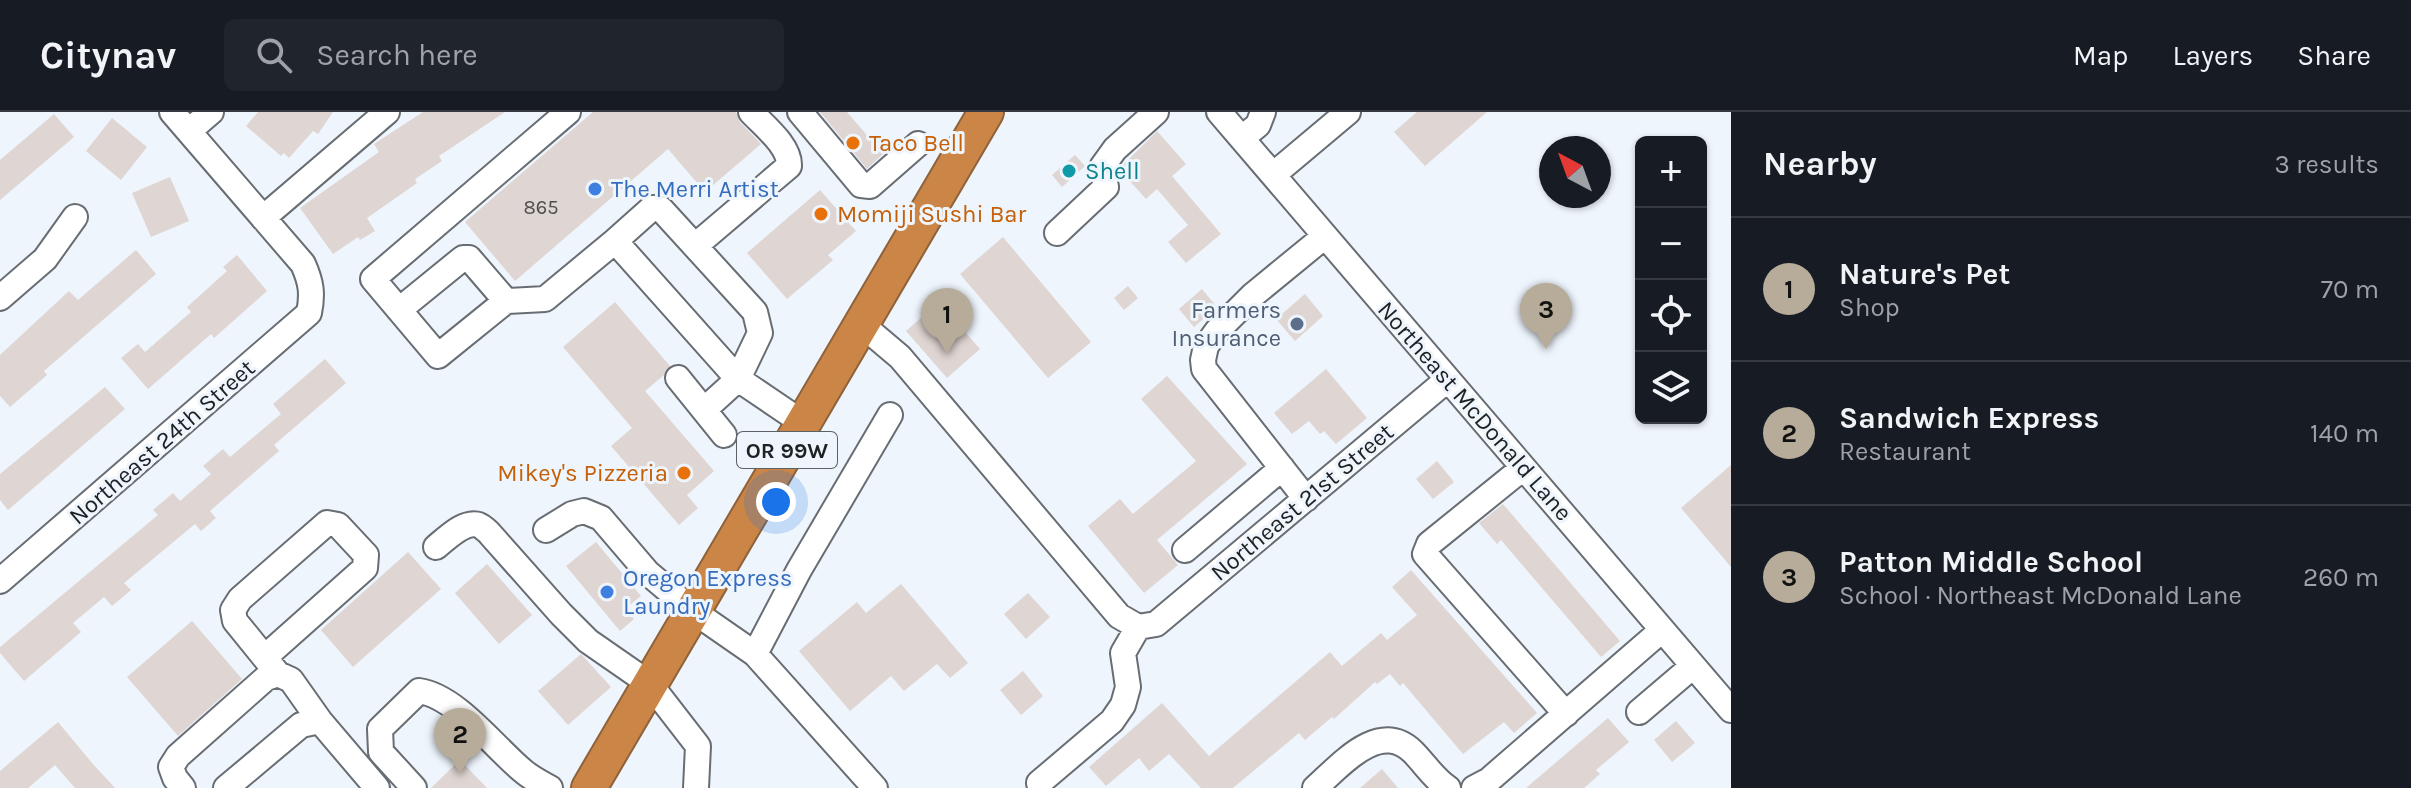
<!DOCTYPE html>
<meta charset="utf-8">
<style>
:root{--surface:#171b24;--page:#20242c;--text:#f1f3f6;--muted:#9ea1a6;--line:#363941;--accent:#b7ab99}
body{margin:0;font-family:Karla,sans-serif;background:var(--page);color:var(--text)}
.controls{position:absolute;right:24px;top:24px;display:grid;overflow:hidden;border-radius:12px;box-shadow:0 2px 6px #0004}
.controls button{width:72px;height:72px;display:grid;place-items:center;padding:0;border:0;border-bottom:2px solid var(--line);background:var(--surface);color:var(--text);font:40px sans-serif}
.compass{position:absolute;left:1539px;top:24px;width:72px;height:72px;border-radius:50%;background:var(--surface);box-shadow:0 2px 6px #0004;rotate:319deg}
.you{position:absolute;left:776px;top:390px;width:28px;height:28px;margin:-20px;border:6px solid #fff;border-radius:50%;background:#1a73e8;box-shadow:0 0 0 12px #1a73e833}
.badge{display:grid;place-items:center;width:52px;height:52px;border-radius:50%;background:var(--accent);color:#111;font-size:26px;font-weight:700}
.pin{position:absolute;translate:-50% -66px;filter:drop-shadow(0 2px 4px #0008)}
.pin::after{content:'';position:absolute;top:42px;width:28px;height:24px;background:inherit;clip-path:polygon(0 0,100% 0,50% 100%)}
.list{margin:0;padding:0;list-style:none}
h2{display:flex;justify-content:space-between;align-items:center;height:104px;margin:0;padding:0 32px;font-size:34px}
h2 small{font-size:26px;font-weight:400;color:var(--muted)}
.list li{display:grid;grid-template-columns:52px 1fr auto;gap:24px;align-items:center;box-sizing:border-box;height:144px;padding:0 32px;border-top:2px solid var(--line)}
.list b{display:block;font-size:30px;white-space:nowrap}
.list p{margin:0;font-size:26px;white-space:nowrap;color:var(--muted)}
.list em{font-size:26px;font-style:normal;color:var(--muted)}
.icon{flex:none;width:44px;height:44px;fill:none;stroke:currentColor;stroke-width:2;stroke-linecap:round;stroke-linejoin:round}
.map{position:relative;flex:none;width:1731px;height:676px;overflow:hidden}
header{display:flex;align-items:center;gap:48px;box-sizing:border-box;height:112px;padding:0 40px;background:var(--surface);border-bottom:2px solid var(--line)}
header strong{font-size:38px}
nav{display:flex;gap:44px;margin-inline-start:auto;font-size:28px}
.search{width:560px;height:72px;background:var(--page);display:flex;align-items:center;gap:20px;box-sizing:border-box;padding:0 28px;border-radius:12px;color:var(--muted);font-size:30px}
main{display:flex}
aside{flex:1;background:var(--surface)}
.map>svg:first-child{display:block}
.building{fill:#dfd5d2}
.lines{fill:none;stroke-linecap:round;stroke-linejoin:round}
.minor-casing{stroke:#676d72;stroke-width:28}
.highway-casing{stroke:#8e623a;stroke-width:38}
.minor{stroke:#fff;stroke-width:24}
.highway{stroke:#ca8547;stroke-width:34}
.food-dot{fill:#e8710a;stroke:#eef5fc;stroke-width:3}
.culture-dot{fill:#0f9aa8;stroke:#eef5fc;stroke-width:3}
.shop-dot{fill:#3f7fe0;stroke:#eef5fc;stroke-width:3}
.service-dot{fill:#5c6f8a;stroke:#eef5fc;stroke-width:3}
.labels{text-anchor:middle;stroke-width:6;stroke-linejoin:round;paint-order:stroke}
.number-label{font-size:20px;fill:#4e4e4f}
.shield{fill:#eef5fc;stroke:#5c6164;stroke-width:2}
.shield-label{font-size:22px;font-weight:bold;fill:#1e2123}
.food-label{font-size:24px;fill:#c56008;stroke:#eef5fc;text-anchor:start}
.culture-label{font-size:24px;fill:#0d838f;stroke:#eef5fc;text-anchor:start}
.shop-label{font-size:24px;fill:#366cbe;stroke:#eef5fc;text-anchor:start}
.service-label{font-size:24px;fill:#4e5e75;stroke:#eef5fc;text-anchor:end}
.street-label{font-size:24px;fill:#1e2123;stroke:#eef5fc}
</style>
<header>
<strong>Citynav</strong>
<div class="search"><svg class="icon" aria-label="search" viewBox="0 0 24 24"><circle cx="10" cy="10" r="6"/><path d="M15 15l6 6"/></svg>Search here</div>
<nav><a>Map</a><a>Layers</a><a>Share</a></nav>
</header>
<main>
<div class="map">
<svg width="1731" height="676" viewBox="0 0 1731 676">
<rect width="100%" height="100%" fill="#eef5fc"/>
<path class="building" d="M258,0H333L318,22L313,19L289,46L284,41L281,44L246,14Z
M423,0H505L439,44L442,49L415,67L417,71L367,106L375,119L360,128L358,125L333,142L300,96L379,40L374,32Z
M593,0H736L740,10L761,32L705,80L668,37L515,169L465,110Z
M820,0H847L883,42L867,57Z
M1417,0H1487L1425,54L1394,20Z
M54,2L74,25L0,88V48Z
M112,6L147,35L121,68L86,39Z
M1157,19L1186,52L1172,64L1221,122L1186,151L1168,130L1188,113L1157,77L1146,87L1119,57Z
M1075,43L1085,54L1062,75L1052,63Z
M170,65L189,109L151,125L132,81Z
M820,78L856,119L828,143L833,148L787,187L747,141Z
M1003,125L1091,230L1048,266L960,162Z
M136,138L156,162L44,259L47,263L10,295L0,284V243L69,179L78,188Z
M237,143L267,179L214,226L211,222L148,277L121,246L138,232L145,240L191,200L187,195L227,159L223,155Z
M1128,174L1138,186L1124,198L1114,186Z
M1202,177L1217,195L1194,215L1179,197Z
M1305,182L1323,204L1295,229L1276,207Z
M615,190L670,254L664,263L645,279L714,359L687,383L698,396L679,413L611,334L632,316L563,235Z
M939,190L980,237L947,266L906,219Z
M325,247L346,271L274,333L279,339L210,399L216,406L201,419L195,412L124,471L131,478L112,494L104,485L73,511L81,520L24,569L0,541V535L158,403L153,398L173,381L180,389L211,362L203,354L223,337L230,345L281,302L273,292Z
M1326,257L1367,306L1336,332L1324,319L1320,322L1309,309L1292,322L1274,301Z
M1167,264L1247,352L1157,428L1178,453L1144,481L1088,414L1120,387L1133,402L1196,349L1141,287Z
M105,275L125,297L8,398L0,388V362Z
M1437,349L1454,370L1433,387L1416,367Z
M1731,353V455L1681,396Z
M1503,392L1620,529L1601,545L1501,428L1497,432L1479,411Z
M596,430L641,484L625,497L634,507L620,519L566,454Z
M408,440L441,477L353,555L321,518Z
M487,452L532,503L499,532L455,481Z
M1411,458L1537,601L1514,621L1504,610L1463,642L1403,571L1400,574L1390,562L1377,572L1375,570L1334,607L1332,605L1305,628L1299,621L1233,676H1201L1169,642L1149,659L1139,646L1106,674L1089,655L1162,591L1209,644L1330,540L1342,554L1381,521L1387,528L1417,503L1392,475Z
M901,472L968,551L950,566L937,552L904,579L891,564L850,599L799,539L857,490L866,501Z
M1028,481L1050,505L1026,527L1004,502Z
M192,509L242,567L178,624L127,565Z
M581,542L611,575L568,613L538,579Z
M1023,559L1043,584L1021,603L1000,578Z
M1608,606L1629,630L1596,658L1600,662L1584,676H1526Z
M1676,609L1695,631L1672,650L1654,628Z
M58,610L92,651L115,676H75L55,653L28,676H0V659Z
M460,648L487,676H431Z
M1382,657L1398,676H1360Z"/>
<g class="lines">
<g class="minor-casing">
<path id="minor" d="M568,0L373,167L438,244L506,189L545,187L615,129L738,267L803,311
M800,0L861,73L870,74L918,32
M1219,0L1731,598
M189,19L211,0
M1242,26L1258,13L1263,0
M1273,63L1348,0
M263,106L387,0
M1057,121L1106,75L1102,55L1115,37L1156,0
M615,129L652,96L661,97L755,200L760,221L738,267L704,298
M695,134L789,54C790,34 764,14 751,0
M0,186L45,147L75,105
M399,198L463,146H469L506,189
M861,212L900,245L1119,504L1138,515L1156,512L1447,268
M678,266L724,323
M1523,356L1429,432L1425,442L1566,602
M1306,387L1204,257L1203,248L1206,234L1217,219L1253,183L1325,124
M546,418L572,402L584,399L601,406L648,461L693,499L755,542L875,676
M436,435C446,427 464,408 479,413C480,413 490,421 490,422L561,502L588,529L650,572L698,634L696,676
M1185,438L1282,356
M0,469L309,201C313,181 311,170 303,152L172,0
M755,542L799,458L890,303
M265,545L365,456L366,443L338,413L327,411L240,487L233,498L235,509L278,562
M1639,600L1693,554
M1039,671L1112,609L1123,593L1128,575L1123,541L1138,515
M183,676L175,666L171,655L178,644L266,566L278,562L291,568L320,609
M226,676L301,613L320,609L377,676
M414,676L381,640L380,617L419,579C456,584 495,636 523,659C531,666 541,671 550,676
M1315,676C1341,653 1379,607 1413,640C1425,652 1434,667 1448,676
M1474,676L1489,668L1662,518"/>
</g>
<g class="highway-casing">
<path id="highway" d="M589,676L986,0"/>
</g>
<use href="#minor" class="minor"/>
<use href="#highway" class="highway"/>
</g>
<g class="food-dot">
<circle cx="853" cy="31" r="8"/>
<circle cx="821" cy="102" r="8"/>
<circle cx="684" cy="361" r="8"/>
</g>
<circle class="culture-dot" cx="1069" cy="59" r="8"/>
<g class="shop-dot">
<circle cx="595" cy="77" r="8"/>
<circle cx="607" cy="480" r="8"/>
</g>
<circle class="service-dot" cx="1297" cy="212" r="8"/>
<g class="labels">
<g class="number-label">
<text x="541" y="102">865</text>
</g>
<rect class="shield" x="737" y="320" width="100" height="36" rx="6"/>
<g class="shield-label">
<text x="787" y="346">OR 99W</text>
</g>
<g class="food-label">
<text x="869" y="39">Taco Bell</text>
<text x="837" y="110">Momiji Sushi Bar</text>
<text x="668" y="369" text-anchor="end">Mikey's Pizzeria</text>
</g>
<g class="culture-label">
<text x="1085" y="67">Shell</text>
</g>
<g class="shop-label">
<text x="611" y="85">The Merri Artist</text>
<text x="623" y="474">Oregon Express<tspan x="623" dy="28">Laundry</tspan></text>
</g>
<g class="service-label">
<text x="1281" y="206">Farmers<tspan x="1281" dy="28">Insurance</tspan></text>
</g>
<g class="street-label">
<text transform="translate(1475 299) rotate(49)" y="8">Northeast McDonald Lane</text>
<text transform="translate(162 330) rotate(-41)" y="8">Northeast 24th Street</text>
<text transform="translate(1302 390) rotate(-40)" y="8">Northeast 21st Street</text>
</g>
</g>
</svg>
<div class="controls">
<button>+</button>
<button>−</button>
<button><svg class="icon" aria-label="locate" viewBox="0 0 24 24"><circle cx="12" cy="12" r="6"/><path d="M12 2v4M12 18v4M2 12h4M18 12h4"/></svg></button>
<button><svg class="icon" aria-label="layers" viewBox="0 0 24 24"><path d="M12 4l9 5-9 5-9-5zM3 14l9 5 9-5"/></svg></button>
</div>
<svg class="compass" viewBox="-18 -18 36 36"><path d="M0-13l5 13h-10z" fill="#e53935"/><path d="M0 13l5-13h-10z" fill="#9ea1a6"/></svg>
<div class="you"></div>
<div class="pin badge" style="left:947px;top:242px">1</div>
<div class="pin badge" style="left:460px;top:662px">2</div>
<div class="pin badge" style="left:1546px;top:237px">3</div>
</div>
<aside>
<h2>Nearby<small>3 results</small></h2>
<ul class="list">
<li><span class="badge">1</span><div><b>Nature's Pet</b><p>Shop</p></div><em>70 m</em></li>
<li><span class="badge">2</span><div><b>Sandwich Express</b><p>Restaurant</p></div><em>140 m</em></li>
<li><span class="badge">3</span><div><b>Patton Middle School</b><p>School · Northeast McDonald Lane</p></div><em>260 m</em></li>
</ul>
</aside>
</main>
